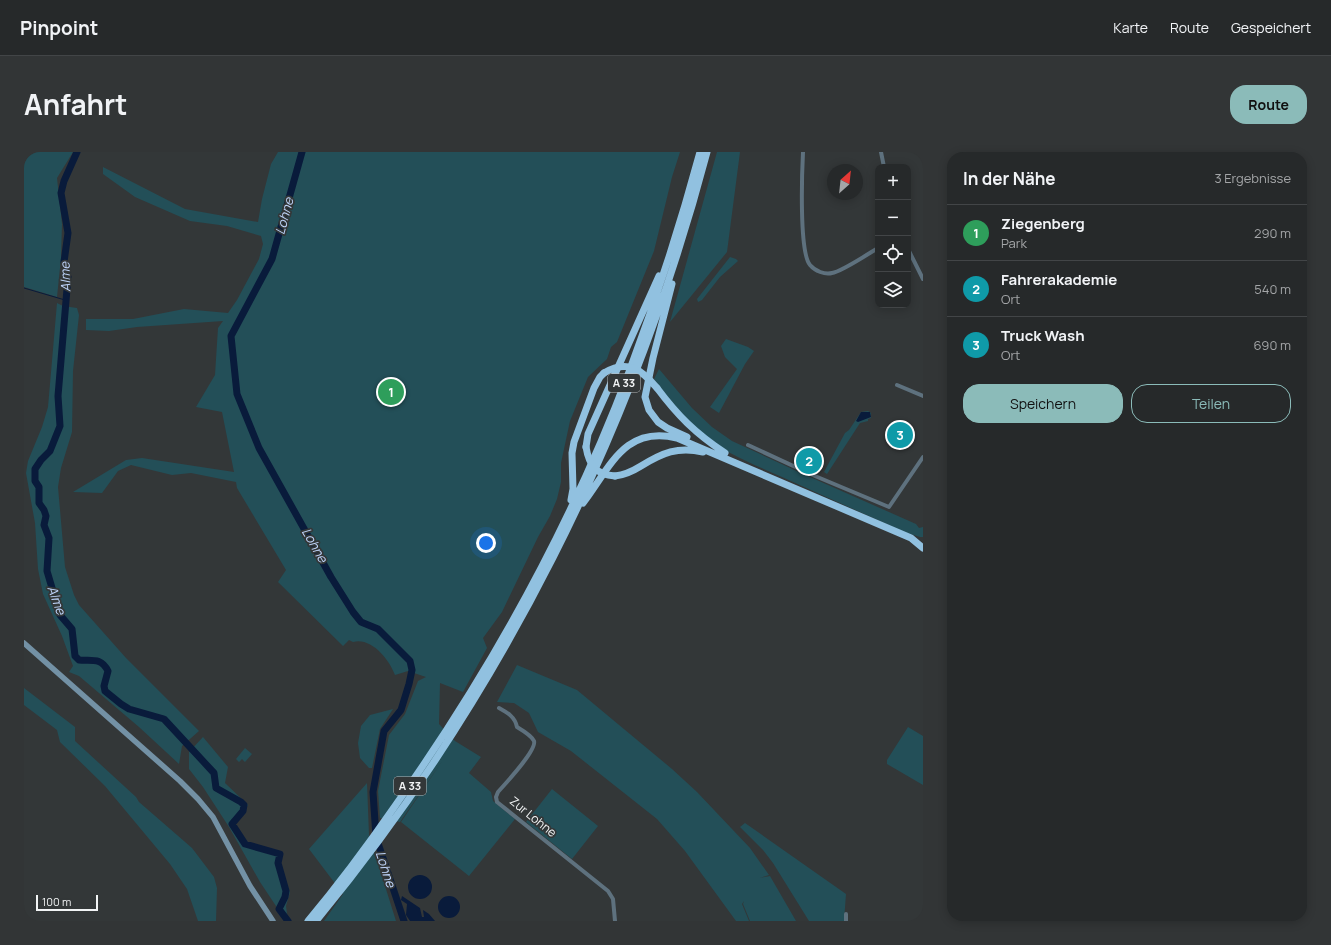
<!DOCTYPE html>
<html lang="de">
<meta charset="utf-8">
<style>
:root{--surface:#26292a;--page:#323536;--text:#f1f3f6;--muted:#a4a6a8;--line:#424547;--accent:#8bbbb9}
body{margin:0;font-family:Manrope,sans-serif;background:var(--page);color:var(--text)}
.controls{position:absolute;right:12px;top:12px;display:grid;overflow:hidden;border-radius:8px;box-shadow:0 2px 10px #0003}
.controls button{width:36px;height:36px;display:grid;place-items:center;padding:0;border:0;border-bottom:1px solid var(--line);background:var(--surface);color:var(--text);font:20px sans-serif}
.compass{position:absolute;left:803px;top:12px;width:36px;height:36px;border-radius:50%;background:var(--surface);box-shadow:0 2px 10px #0003;rotate:27deg}
.scale{position:absolute;left:12px;bottom:10px;width:62px;box-sizing:border-box;padding-left:4px;border:2px solid #f2f4f5;border-top:0;font-size:11px;line-height:14px;white-space:nowrap;color:#f2f4f5;-webkit-text-stroke:3px #333738;paint-order:stroke}
.you{position:absolute;left:462px;top:391px;width:14px;height:14px;margin:-10px;border:3px solid #fff;border-radius:50%;background:#1a73e8;box-shadow:0 0 0 6px #1a73e833}
.badge{display:grid;place-items:center;width:26px;height:26px;border-radius:50%;background:var(--accent);color:#fff;font-size:13px;font-weight:700}
.pin{position:absolute;translate:-50% -50%;border:2px solid #fff;box-shadow:0 1px 4px #0006}
.list{margin:0;padding:0;list-style:none}
h2{display:flex;justify-content:space-between;align-items:center;height:52px;margin:0;padding:0 16px;font-size:17px}
h2 small{font-size:13px;font-weight:400;color:var(--muted)}
.list li{display:grid;grid-template-columns:26px 1fr auto;gap:12px;align-items:center;box-sizing:border-box;height:56px;padding:0 16px;border-top:1px solid var(--line)}
.list b{display:block;font-size:15px;white-space:nowrap}
.list p{margin:0;font-size:13px;white-space:nowrap;color:var(--muted)}
.list em{font-size:13px;font-style:normal;color:var(--muted)}
.actions{display:flex;gap:8px;padding:12px 16px}
.actions a{flex:1;padding:9px 0;border:1px solid var(--accent);border-radius:16px;text-align:center;font-size:14px;color:var(--accent)}
.actions .main{background:var(--accent);color:#111}
.icon{flex:none;width:22px;height:22px;fill:none;stroke:currentColor;stroke-width:2;stroke-linecap:round;stroke-linejoin:round}
.map{position:relative;flex:none;width:899px;height:769px;overflow:hidden;border-radius:16px}
header{display:flex;align-items:center;gap:24px;box-sizing:border-box;height:56px;padding:0 20px;background:var(--surface);border-bottom:1px solid var(--line)}
header strong{font-size:19px}
nav{display:flex;gap:22px;margin-inline-start:auto;font-size:14px}
.intro{display:flex;align-items:center;justify-content:space-between;box-sizing:border-box;height:96px;padding:0 24px}
h1{margin:0;font-size:28px}
.button{padding:10px 18px;border-radius:16px;background:var(--accent);color:#111;font-size:14px;font-weight:700}
main{display:flex;gap:24px;padding:0 24px}
aside{flex:1;background:var(--surface);border-radius:16px;box-shadow:0 2px 10px #0003}
.map>svg:first-child{display:block}
.green{fill:#234f58}
.water{fill:#091b3b}
.lines{fill:none;stroke-linecap:round;stroke-linejoin:round}
.stream{stroke:#091b3b;stroke-width:1}
.river{stroke:#091b3b;stroke-width:7}
.street{stroke:#5e717e;stroke-width:4}
.secondary{stroke:#7391a5;stroke-width:5.5}
.highway{stroke:#91c1e0;stroke-width:7}
.highway-bridge{stroke:#91c1e0;stroke-width:7}
.labels{text-anchor:middle;stroke-width:3.5;stroke-linejoin:round;paint-order:stroke}
.shield{fill:#333738;stroke:#b9bbbc;stroke-width:1}
.shield-label{font-size:11px;font-weight:bold;fill:#f2f4f5}
.street-label{font-size:12px;fill:#f2f4f5;stroke:#333738}
.water-label{font-size:13px;font-style:italic;fill:#c0d6fc;stroke:#333738}
</style>
<header>
<strong>Pinpoint</strong>
<nav><a>Karte</a><a>Route</a><a>Gespeichert</a></nav>
</header>
<div class="intro"><h1>Anfahrt</h1><a class="button">Route</a></div>
<main>
<div class="map">
<svg width="899" height="769" viewBox="0 0 899 769">
<rect width="100%" height="100%" fill="#333738"/>
<path class="green" d="M0,0H49L33,26L38,72L37,106L33,145L0,135Z
M254,0H656L648,25L630,99L593,190L587,195L583,207L564,225L546,269L537,311V330L533,347L526,364L514,385L478,460L459,486L463,496L439,540L416,531L415,572L431,589L457,605L445,621L467,640L469,649L491,667L445,724L377,670L419,608L376,670L356,666L354,639L365,583L381,562L394,529L402,525L384,519L371,523C365,507 347,485 329,490L325,488L319,494L254,430L262,418L213,336L212,330L167,321L148,323L107,313L94,319L78,341L49,340L102,308L118,306L210,320L198,260L172,255L191,223L194,176L199,169L113,175L85,179L62,178V167H109L160,157L204,161L213,148L235,107L239,92L237,84L203,74L166,69L111,45L79,22V15L161,57L234,70L238,47L247,12Z
M693,0H716L703,100L646,170Z
M706,105L712,107L714,109L696,125L678,148L674,150L673,147Z
M33,151L39,154L53,156L55,163L49,219L48,280L37,316L34,335L41,415L50,443L55,453L102,506L175,579L158,594L155,612L115,575L55,524L45,520L49,514L38,484L19,442L14,417L11,371L2,321L4,309L18,275L24,255Z
M702,187L724,195L730,199L721,212L695,261L686,255L713,217L701,205L697,194Z
M635,217L668,256L688,275L708,289L777,321L892,372L895,376L899,375V385H896L883,381C841,362 799,344 758,325C729,312 697,300 673,278C657,263 643,244 630,227Z
M844,259L847,261V266L844,267V269L836,271L803,322L800,320L821,281L825,278L837,260Z
M493,513L553,538L648,617L673,640L726,696L745,723L736,726L746,724L772,769H726L719,752L720,749L718,752L725,769H712L661,699L633,667L547,599L514,580L505,561L490,551L473,550Z
M0,536L51,575V589L112,645L115,650L168,696L190,725L193,736L192,769H174L163,737L146,712L81,634L36,590L33,578L0,553Z
M369,557L356,577L348,616H345L336,606L334,591L337,574L346,563Z
M884,575L899,584V633L863,612V608Z
M179,585L204,615L201,631L224,653L211,672L225,692L255,700L258,703L256,716L266,740L262,754L264,769H262L236,730L205,675L179,635L165,617V600Z
M221,596L228,602L221,610L218,607L215,610L212,607Z
M343,631L345,683L372,769H300L319,742L285,697Z
M528,637L574,674L548,707L502,670Z
M721,671L822,742L820,769H785L749,711L739,698L716,675Z"/>
<path class="water" d="M837,260H846L847,265L834,270L832,269Z
M384 735a12 12 0 1 1 24 0a12 12 0 1 1-24 0Z
M378,744L396,756L398,765H400L399,758L405,762L411,769H386L382,763L383,752L377,748Z
M414 755a11 11 0 1 1 22 0a11 11 0 1 1-22 0Z"/>
<g class="lines">
<path class="stream" d="M0,136L41,148"/>
<path class="river" d="M53,0L40,29L37,41L44,81L40,110L44,125L34,244L36,274L26,299L17,308L11,317V329L15,335V351L20,358L22,364L20,373L25,386L23,419L36,463L48,477L51,504L55,508C68,509 77,505 84,519L80,534L81,539L97,552L105,557L140,567L190,621L192,636L217,650L220,653L219,659L208,672L221,692L256,702L254,711L262,739L261,745L255,757L264,769
M278,0L248,107L207,184L213,242L235,296L307,425L329,460L337,470L354,477L386,509L388,518L385,532L377,558L360,579L349,640L352,685L380,769"/>
<path class="street" d="M779,0C778,20 775,100 786,113C791,119 801,123 808,121C817,120 844,102 854,96
M857,0L860,15
M884,97L899,127
M873,233L899,244
M724,293L791,324L865,355L899,305
M475,556C484,561 491,565 493,575C498,578 508,584 510,589C513,598 481,632 474,640L472,645L473,650L584,739L589,747L591,769
M822,769V762"/>
<path class="secondary" d="M0,491L156,629L174,647L189,665L226,734L249,769"/>
<path class="highway" d="M648,132L629,206L621,245L625,258L634,270L643,276L663,285
M633,236C654,264 671,281 701,301
M562,295L564,282L635,124
M591,324C601,323 609,319 617,314C638,301 654,294 679,300
M547,348L549,337L548,301L550,290L570,236L576,225L580,221
M559,351C586,316 600,273 653,286L887,386L899,396
M284,769C315,732 344,693 371,654C466,520 547,374 605,220C632,148 656,74 676,0
M292,769C477,545 609,280 683,0"/>
<path class="highway-bridge" d="M580,221C603,207 617,217 633,236
M562,295C565,313 572,323 591,324"/>
</g>
<g class="labels">
<g class="shield">
<rect x="584" y="222" width="32" height="18" rx="3"/>
<rect x="370" y="625" width="32" height="18" rx="3"/>
</g>
<g class="shield-label">
<text x="600" y="235">A 33</text>
<text x="386" y="638">A 33</text>
</g>
<g class="street-label">
<text transform="translate(509 665) rotate(39)" y="4">Zur Lohne</text>
</g>
<g class="water-label">
<text transform="translate(260 64) rotate(-75)" y="5">Lohne</text>
<text transform="translate(41 125) rotate(-92)" y="5">Alme</text>
<text transform="translate(291 393) rotate(60)" y="5">Lohne</text>
<text transform="translate(33 448) rotate(70)" y="5">Alme</text>
<text transform="translate(362 717) rotate(72)" y="5">Lohne</text>
</g>
</g>
</svg>
<div class="controls">
<button>+</button>
<button>−</button>
<button><svg class="icon" aria-label="locate" viewBox="0 0 24 24"><circle cx="12" cy="12" r="6"/><path d="M12 2v4M12 18v4M2 12h4M18 12h4"/></svg></button>
<button><svg class="icon" aria-label="layers" viewBox="0 0 24 24"><path d="M12 4l9 5-9 5-9-5zM3 14l9 5 9-5"/></svg></button>
</div>
<svg class="compass" viewBox="-18 -18 36 36"><path d="M0-13l5 13h-10z" fill="#e53935"/><path d="M0 13l5-13h-10z" fill="#a4a6a8"/></svg>
<div class="scale">100 m</div>
<div class="you"></div>
<div class="pin badge" style="left:367px;top:240px;background:#2e9e5b">1</div>
<div class="pin badge" style="left:785px;top:309px;background:#0f9aa8">2</div>
<div class="pin badge" style="left:876px;top:283px;background:#0f9aa8">3</div>
</div>
<aside>
<h2>In der Nähe<small>3 Ergebnisse</small></h2>
<ul class="list">
<li><span class="badge" style="background:#2e9e5b">1</span><div><b>Ziegenberg</b><p>Park</p></div><em>290 m</em></li>
<li><span class="badge" style="background:#0f9aa8">2</span><div><b>Fahrerakademie</b><p>Ort</p></div><em>540 m</em></li>
<li><span class="badge" style="background:#0f9aa8">3</span><div><b>Truck Wash</b><p>Ort</p></div><em>690 m</em></li>
</ul>
<div class="actions"><a class="main">Speichern</a><a>Teilen</a></div>
</aside>
</main>
